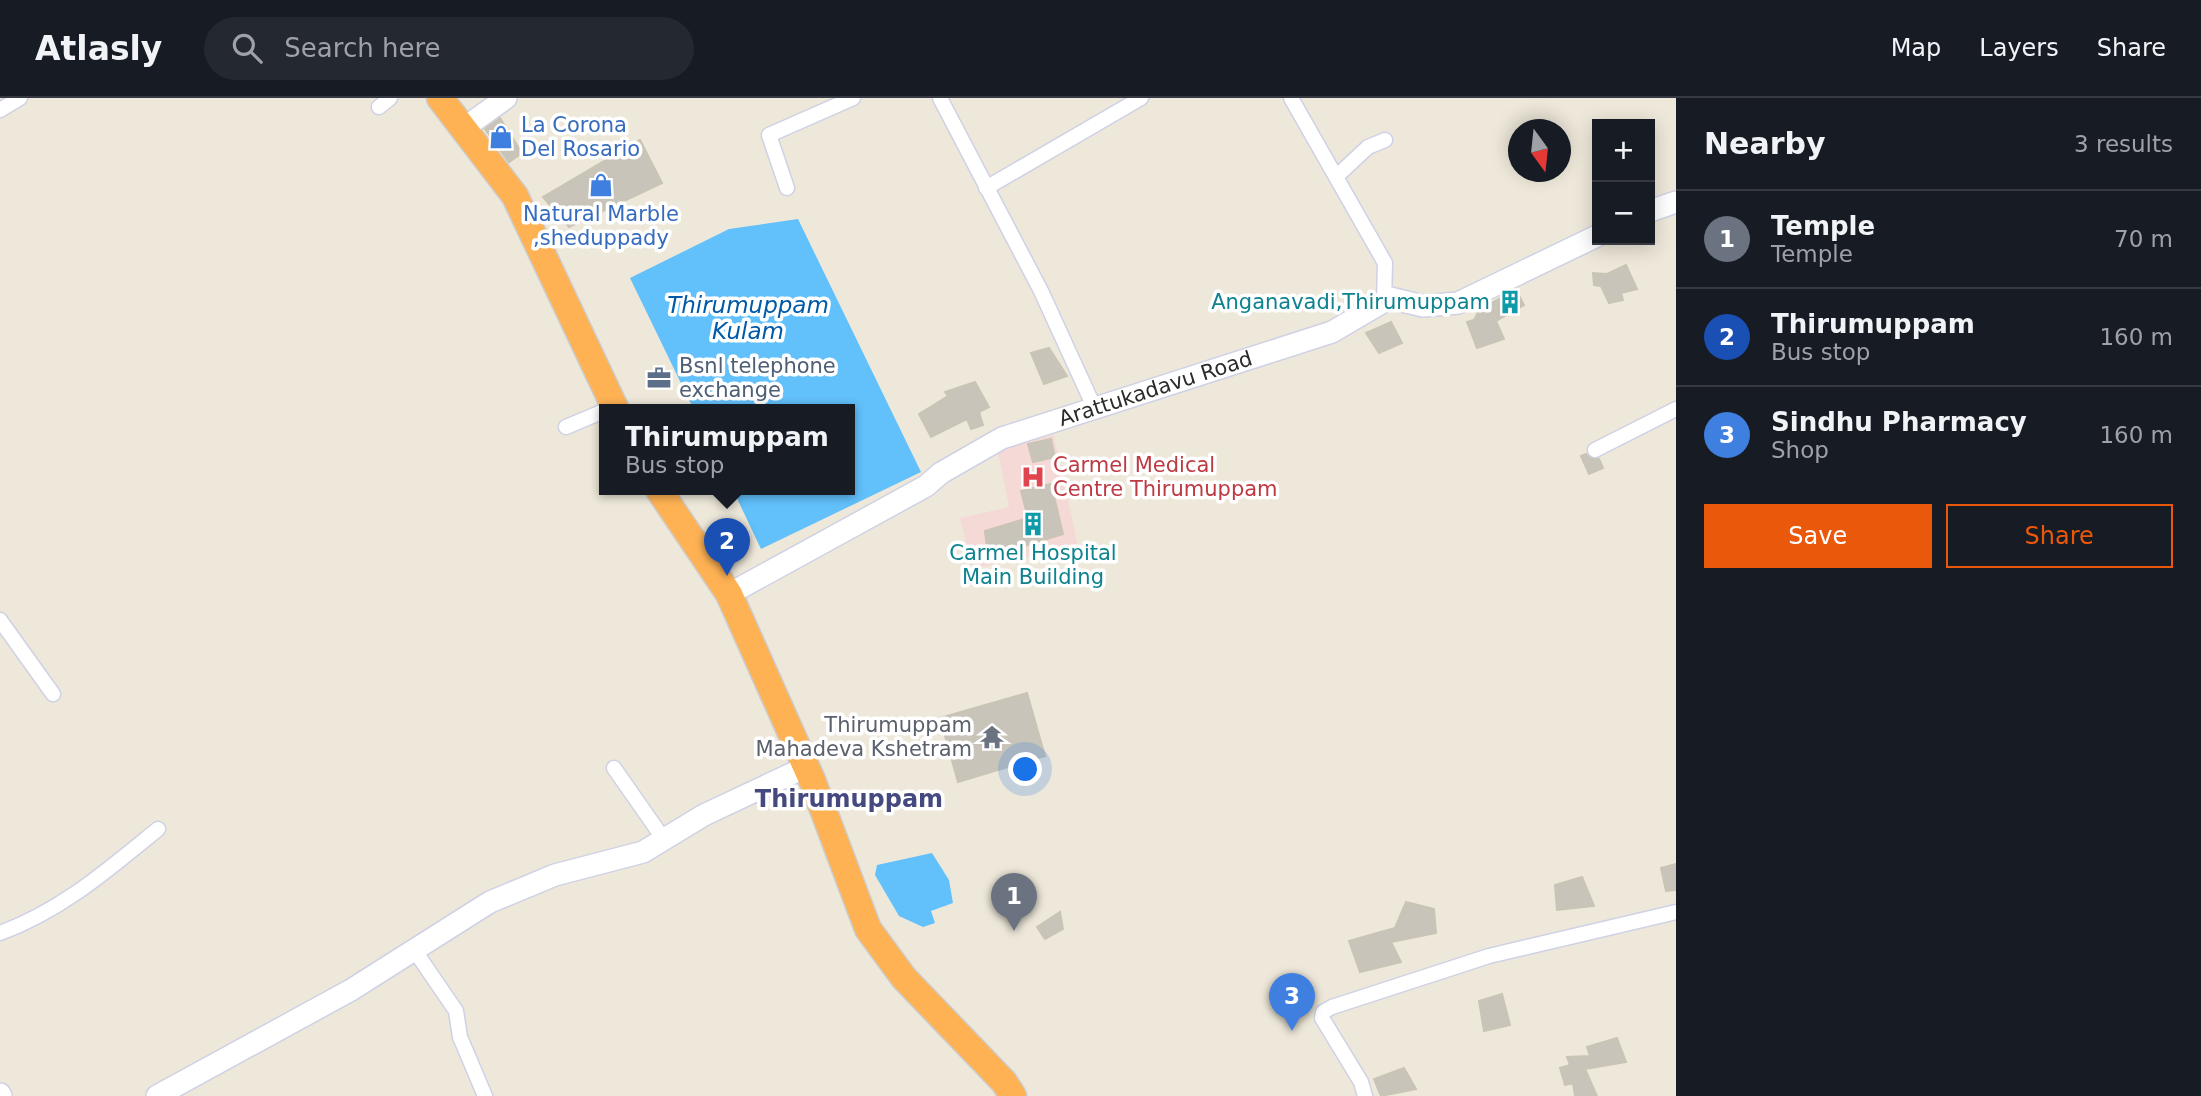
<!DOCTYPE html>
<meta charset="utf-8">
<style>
:root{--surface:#171b24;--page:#242831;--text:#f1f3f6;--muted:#9ea1a6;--line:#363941;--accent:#ea580c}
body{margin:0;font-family:"DejaVu Sans",sans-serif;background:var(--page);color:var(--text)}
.controls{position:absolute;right:21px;top:21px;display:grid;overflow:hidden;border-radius:0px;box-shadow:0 4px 18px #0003}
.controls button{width:63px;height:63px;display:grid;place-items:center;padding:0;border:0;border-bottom:2px solid var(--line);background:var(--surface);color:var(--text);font:35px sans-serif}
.compass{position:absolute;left:1508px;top:21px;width:63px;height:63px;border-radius:50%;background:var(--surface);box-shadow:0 4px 18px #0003;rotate:165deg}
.you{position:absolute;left:1026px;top:672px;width:24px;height:24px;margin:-18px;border:5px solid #fff;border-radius:50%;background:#1a73e8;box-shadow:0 0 0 10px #1a73e833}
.badge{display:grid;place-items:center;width:46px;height:46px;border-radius:50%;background:var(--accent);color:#fff;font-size:23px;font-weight:700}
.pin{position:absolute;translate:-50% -58px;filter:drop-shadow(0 2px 4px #0008)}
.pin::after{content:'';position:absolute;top:37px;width:24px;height:21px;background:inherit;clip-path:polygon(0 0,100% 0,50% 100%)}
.popup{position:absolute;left:599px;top:306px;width:256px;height:91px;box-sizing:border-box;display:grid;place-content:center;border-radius:0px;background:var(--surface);filter:drop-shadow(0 2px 5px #0005);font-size:23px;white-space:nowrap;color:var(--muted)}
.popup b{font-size:26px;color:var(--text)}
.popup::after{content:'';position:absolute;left:50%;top:100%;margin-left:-14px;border:14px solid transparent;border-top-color:var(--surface)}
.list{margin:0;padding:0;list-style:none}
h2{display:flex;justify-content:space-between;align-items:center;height:91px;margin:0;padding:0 28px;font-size:30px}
h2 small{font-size:23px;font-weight:400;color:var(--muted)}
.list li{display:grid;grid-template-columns:46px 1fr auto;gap:21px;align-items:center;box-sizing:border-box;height:98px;padding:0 28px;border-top:2px solid var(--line)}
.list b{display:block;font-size:26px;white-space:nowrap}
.list p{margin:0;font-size:23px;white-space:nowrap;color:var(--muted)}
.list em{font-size:23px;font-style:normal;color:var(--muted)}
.actions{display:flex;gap:14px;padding:21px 28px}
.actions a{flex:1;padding:16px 0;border:2px solid var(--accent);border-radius:0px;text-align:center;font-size:24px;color:var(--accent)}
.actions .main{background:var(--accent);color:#fff}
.icon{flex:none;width:38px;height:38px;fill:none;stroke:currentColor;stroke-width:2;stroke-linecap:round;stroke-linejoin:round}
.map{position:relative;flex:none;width:1676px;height:998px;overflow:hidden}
header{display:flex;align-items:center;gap:42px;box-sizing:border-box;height:98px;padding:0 35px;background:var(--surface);border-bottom:2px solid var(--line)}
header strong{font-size:33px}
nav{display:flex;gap:38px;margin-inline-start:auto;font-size:24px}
.search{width:490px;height:63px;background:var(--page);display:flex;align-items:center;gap:18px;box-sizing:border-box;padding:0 24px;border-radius:38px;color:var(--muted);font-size:26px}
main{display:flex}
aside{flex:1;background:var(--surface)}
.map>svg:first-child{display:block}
.medical{fill:#f5d9d6}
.water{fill:#62c0fb}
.building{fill:#c9c4ba;stroke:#c9c4b4;stroke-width:2}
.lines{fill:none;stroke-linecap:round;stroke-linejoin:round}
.street-casing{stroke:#cfd1e5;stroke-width:17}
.secondary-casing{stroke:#cfd1e5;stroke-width:24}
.highway-casing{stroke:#ccc;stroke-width:29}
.street{stroke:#fff;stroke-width:14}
.secondary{stroke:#fff;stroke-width:21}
.highway{stroke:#ffb254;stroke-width:26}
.labels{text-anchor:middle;stroke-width:7;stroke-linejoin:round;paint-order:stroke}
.shop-label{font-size:21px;fill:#366cbe;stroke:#fff;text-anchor:start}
.culture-label{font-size:21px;fill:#0d838f;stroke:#fff;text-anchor:end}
.service-label{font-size:21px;fill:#4e5e75;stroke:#fff;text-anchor:start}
.street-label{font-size:21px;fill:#2a2a2a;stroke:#fff}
.health-label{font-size:21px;fill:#be3a42;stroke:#fff;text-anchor:start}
.worship-label{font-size:21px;fill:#5b616d;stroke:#fff;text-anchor:end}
.water-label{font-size:23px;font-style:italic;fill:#005aa8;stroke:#fff}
.quarter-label{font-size:24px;font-weight:bold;fill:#45497f;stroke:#fff}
</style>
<header>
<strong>Atlasly</strong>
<div class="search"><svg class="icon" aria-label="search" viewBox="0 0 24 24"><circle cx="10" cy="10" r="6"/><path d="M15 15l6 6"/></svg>Search here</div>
<nav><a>Map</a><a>Layers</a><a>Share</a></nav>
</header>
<main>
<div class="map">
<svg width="1676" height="998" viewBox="0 0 1676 998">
<rect width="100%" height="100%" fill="#eee8da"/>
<path class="medical" d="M1054,337L1078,448L972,471L960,420L1009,409L997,350Z"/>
<path class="water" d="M798,121L921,374L761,451L733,392H850V312H694L630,180L729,131Z
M932,755L949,782L953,805L931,813L935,825L923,829L899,818L875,777L877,767Z"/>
<path class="building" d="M500,20L522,55L509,64L485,31Z
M640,42L662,85L569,129L543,99Z
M1626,167L1637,191L1621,195L1623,202L1609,205L1601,188L1594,187L1593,175L1607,176Z
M1516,192L1524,207L1496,223L1504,241L1477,250L1467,224L1474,222L1480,211Z
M1391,224L1402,245L1379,255L1366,235Z
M1049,250L1067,278L1044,286L1031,255Z
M975,284L989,309L979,314L983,327L971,331L967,321L931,339L919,316L948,298L945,294Z
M1051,341L1055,359L1033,364L1028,346Z
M1586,356L1590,360L1599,361L1603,370L1589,376L1581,358Z
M1051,386L1063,436L988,459L985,433L1028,420L1021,393Z
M1027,595L1045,658L958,684L940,620Z
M1676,766V792L1666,793L1661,770Z
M1582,779L1594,808L1557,812L1555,787Z
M1406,804L1434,811L1436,835L1391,844L1401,864L1360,874L1349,843L1395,830Z
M1060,814L1063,831L1045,841L1037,829Z
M1502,896L1510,927L1484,933L1479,903Z
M1617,940L1626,964L1585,971L1597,998H1575L1573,985L1565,987L1560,970L1570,967L1567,959L1590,958L1587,949Z
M1404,970L1416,991L1381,998L1374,981Z"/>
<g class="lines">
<g class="street-casing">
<path id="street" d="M940,0L1041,193L1095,311
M1291,0L1385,165L1384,203
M379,9L390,0
M0,12L20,0
M1337,78L1368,49L1385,42
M787,90L769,37L853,0
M986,90L1141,0
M566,329L604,313
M1595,352L1676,311
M0,522L53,596
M614,670L665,743
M0,835C61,813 109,771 158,731
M415,853L456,913L460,939L485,998
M1365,998L1361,984L1322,920L1323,914L1332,909L1489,858L1676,814"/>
</g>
<g class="secondary-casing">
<g id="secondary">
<path d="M464,30L506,0"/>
<path d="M1650,113L1676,104"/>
<path id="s1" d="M729,496L926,388L941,375L1002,340L1332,234L1390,200L1423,208L1458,205L1597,138"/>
<path d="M0,996L1,998"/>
<path d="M157,998L351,892L490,804L555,777L643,754L704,717L806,669"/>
</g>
</g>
<g class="highway-casing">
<path id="highway" d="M440,0L515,98L616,312
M659,392L729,496L812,682L868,831L904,880L1004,984L1013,998"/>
</g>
<use href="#street" class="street"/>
<use href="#secondary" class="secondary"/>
<use href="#highway" class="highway"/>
</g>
<defs>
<g id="shop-bare" transform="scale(1.89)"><path d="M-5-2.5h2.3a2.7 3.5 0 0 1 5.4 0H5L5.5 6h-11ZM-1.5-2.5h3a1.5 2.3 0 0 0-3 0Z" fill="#3f7fe0" stroke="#fff" stroke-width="2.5" paint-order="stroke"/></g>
<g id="building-bare" transform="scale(1.89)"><path d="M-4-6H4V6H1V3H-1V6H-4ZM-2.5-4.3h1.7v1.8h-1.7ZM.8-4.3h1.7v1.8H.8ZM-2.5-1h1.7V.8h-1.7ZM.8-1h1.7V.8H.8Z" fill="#0f9aa8" stroke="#fff" stroke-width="2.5" paint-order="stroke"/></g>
<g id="office-bare" transform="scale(1.89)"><path d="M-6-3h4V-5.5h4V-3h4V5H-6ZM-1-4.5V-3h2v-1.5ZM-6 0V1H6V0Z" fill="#5c6f8a" stroke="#fff" stroke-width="2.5" paint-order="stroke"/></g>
<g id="hospital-bare" transform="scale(1.89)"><path d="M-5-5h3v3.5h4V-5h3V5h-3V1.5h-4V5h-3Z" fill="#e0444e" stroke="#fff" stroke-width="2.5" paint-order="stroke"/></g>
<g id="temple-bare" transform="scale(1.89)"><path d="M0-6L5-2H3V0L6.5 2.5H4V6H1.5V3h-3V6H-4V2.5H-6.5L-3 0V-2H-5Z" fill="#6b7280" stroke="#fff" stroke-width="2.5" paint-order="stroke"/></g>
</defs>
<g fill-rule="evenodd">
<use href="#shop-bare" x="501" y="39"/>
<use href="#shop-bare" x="601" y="87"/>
<use href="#building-bare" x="1510" y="204"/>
<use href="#office-bare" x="659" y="280"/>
<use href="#hospital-bare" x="1033" y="379"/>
<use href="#building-bare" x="1033" y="426"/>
<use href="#temple-bare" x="992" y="639"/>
</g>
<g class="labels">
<g class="shop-label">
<text x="521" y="34">La Corona<tspan x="521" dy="24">Del Rosario</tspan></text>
<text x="601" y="123" text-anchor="middle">Natural Marble<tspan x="601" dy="24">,sheduppady</tspan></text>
</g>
<g class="culture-label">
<text x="1490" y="211">Anganavadi,Thirumuppam</text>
<text x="1033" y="462" text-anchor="middle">Carmel Hospital<tspan x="1033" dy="24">Main Building</tspan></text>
</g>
<g class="service-label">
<text x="679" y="275">Bsnl telephone<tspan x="679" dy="24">exchange</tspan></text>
</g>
<g class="street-label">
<text dy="7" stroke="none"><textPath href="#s1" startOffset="476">Arattukadavu Road</textPath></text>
</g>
<g class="health-label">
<text x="1053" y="374">Carmel Medical<tspan x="1053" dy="24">Centre Thirumuppam</tspan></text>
</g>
<g class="worship-label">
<text x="972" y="634">Thirumuppam<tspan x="972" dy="24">Mahadeva Kshetram</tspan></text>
</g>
<g class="water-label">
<text x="748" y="215">Thirumuppam<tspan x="748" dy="26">Kulam</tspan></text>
</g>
<g class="quarter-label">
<text x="849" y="709">Thirumuppam</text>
</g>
</g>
</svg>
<div class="controls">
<button>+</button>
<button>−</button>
</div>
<svg class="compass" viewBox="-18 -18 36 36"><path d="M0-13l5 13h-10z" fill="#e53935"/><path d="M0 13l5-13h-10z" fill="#9ea1a6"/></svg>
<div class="you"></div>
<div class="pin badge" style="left:1014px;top:833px;background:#6b7280">1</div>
<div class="pin badge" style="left:727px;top:478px;background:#1a4fb4">2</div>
<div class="popup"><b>Thirumuppam</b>Bus stop</div>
<div class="pin badge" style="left:1292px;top:933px;background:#3f7fe0">3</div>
</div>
<aside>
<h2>Nearby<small>3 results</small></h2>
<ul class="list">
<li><span class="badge" style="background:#6b7280">1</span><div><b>Temple</b><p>Temple</p></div><em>70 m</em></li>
<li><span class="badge" style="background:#1a4fb4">2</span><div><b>Thirumuppam</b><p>Bus stop</p></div><em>160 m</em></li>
<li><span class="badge" style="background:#3f7fe0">3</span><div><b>Sindhu Pharmacy</b><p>Shop</p></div><em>160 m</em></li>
</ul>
<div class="actions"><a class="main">Save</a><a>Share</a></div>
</aside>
</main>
